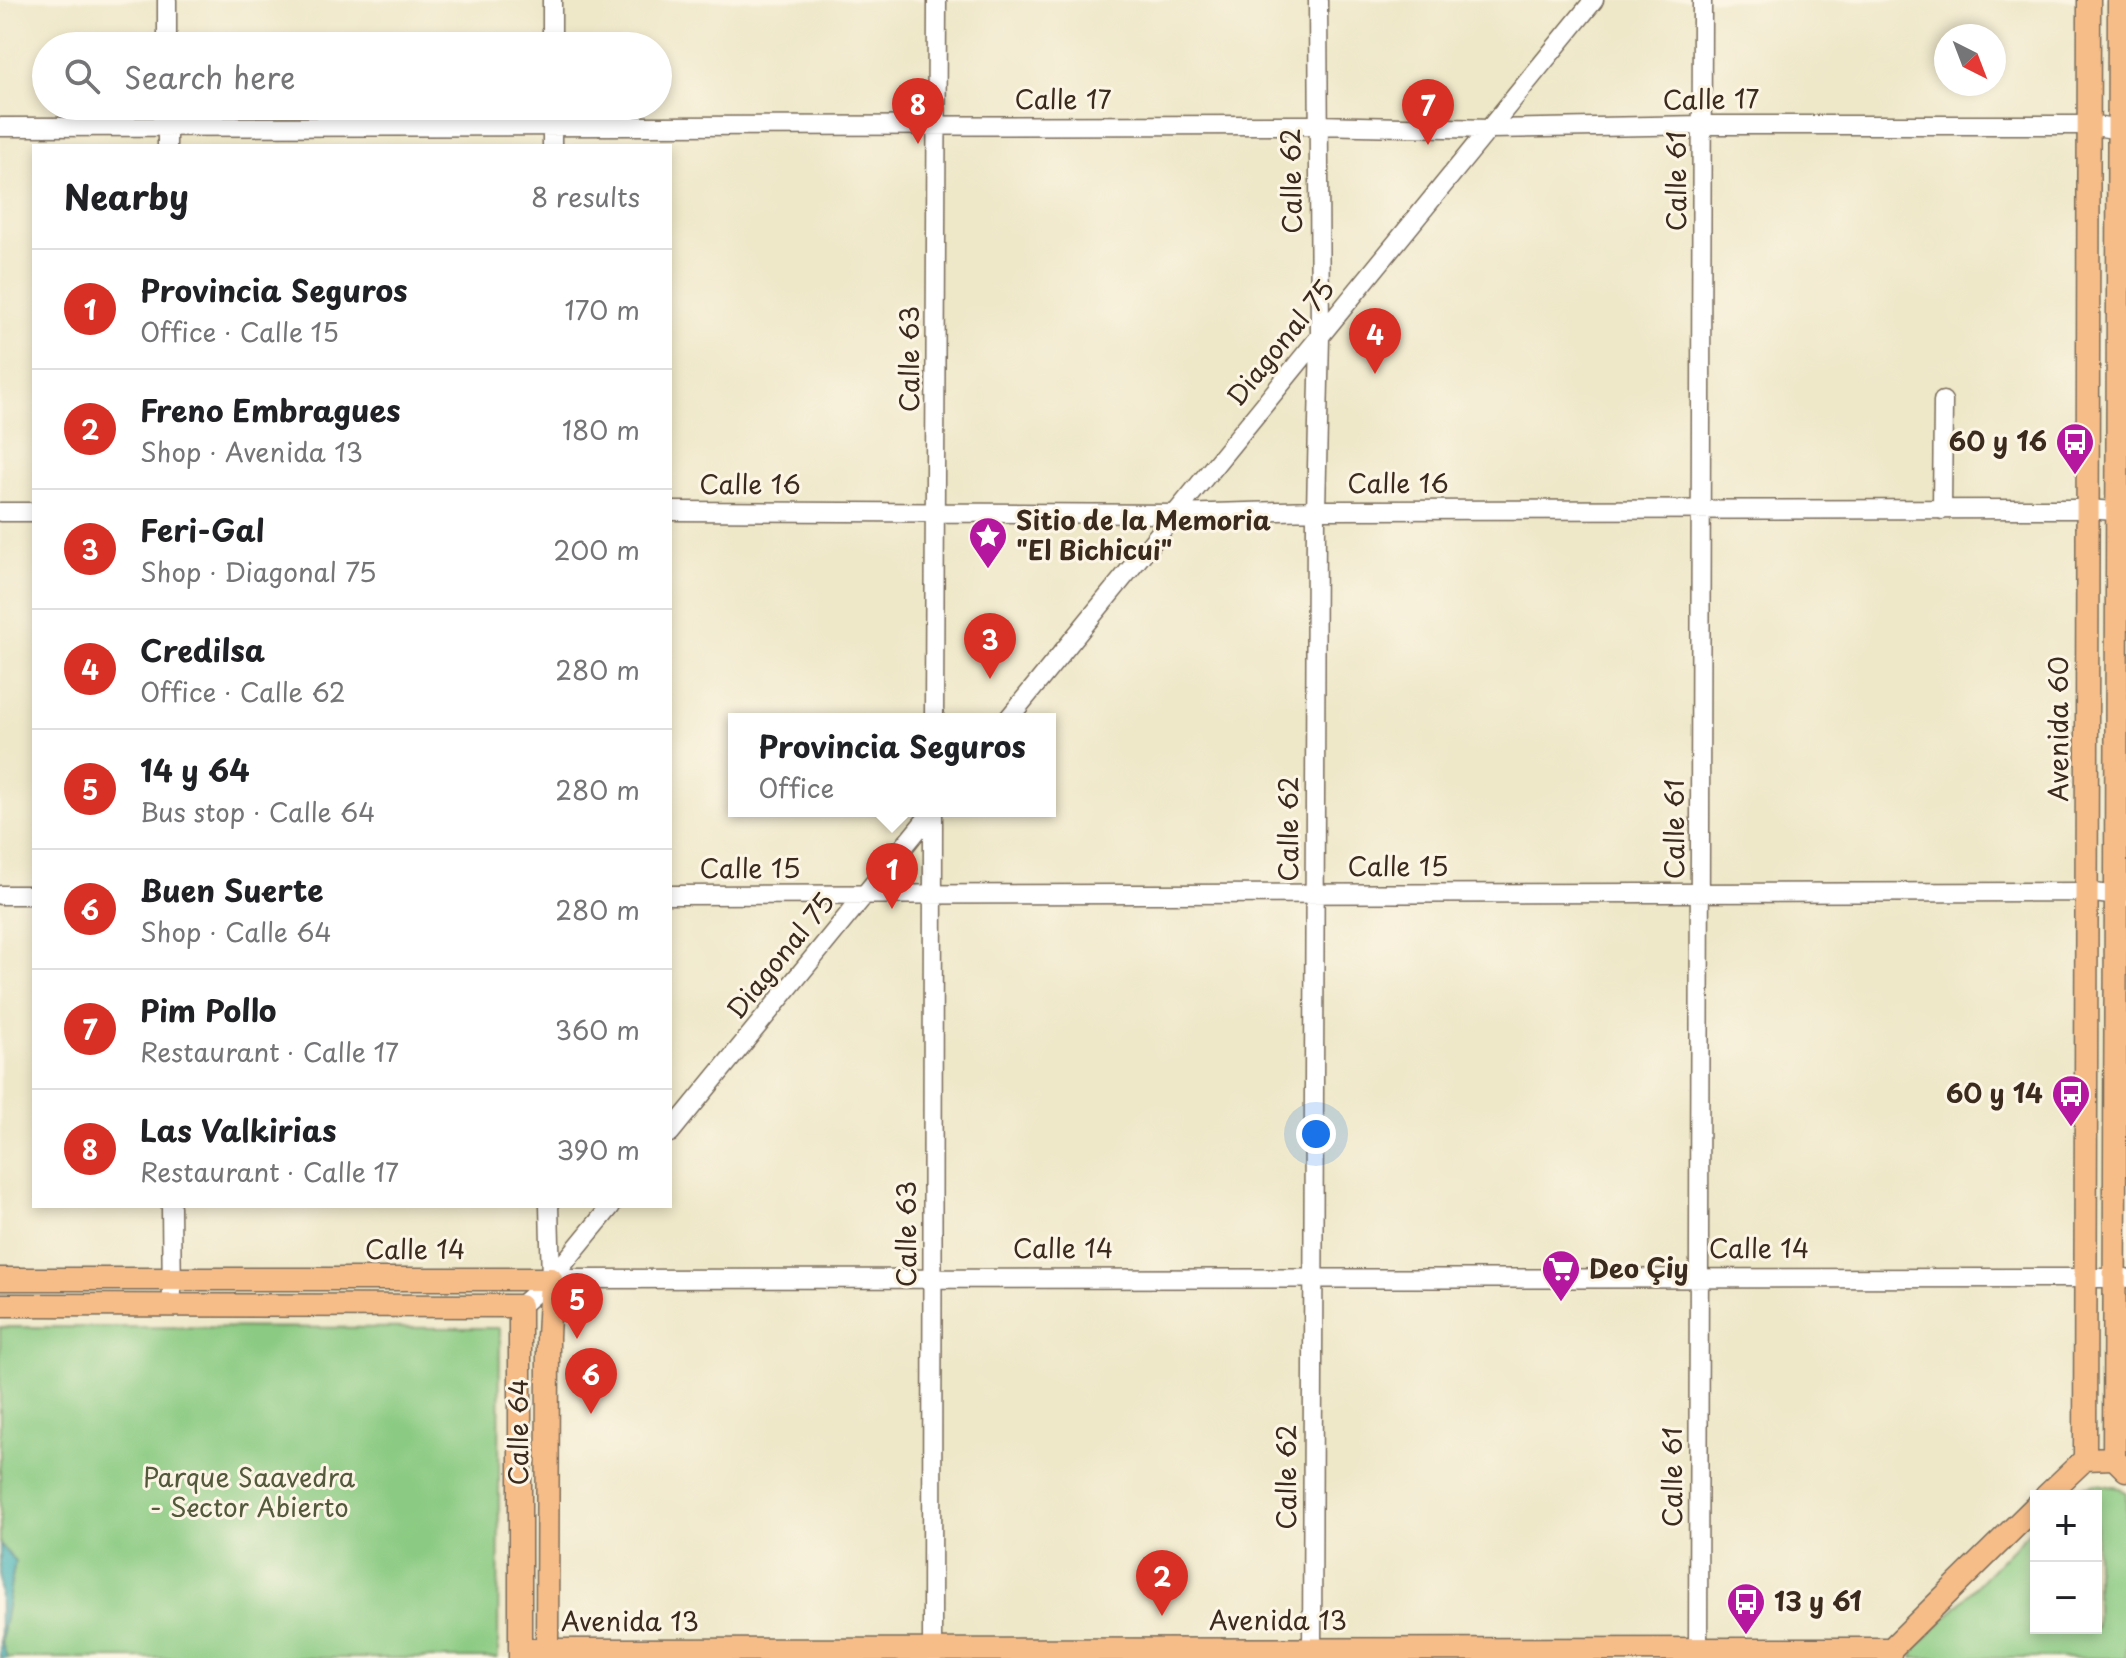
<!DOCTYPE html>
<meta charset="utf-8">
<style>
:root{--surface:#fff;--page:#f2f2f2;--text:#202124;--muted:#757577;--line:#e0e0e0;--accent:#d93025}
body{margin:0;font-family:"Playpen Sans",sans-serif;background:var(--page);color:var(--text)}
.controls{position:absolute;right:24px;bottom:24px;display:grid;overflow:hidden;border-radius:0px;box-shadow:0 4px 12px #0003}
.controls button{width:72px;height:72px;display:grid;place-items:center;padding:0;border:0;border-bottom:2px solid var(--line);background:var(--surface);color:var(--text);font:40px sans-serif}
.compass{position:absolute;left:1934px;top:24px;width:72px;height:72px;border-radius:50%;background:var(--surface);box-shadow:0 4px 12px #0003;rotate:138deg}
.you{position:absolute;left:1316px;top:1134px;width:28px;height:28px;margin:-20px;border:6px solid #fff;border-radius:50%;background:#1a73e8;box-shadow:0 0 0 12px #1a73e833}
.badge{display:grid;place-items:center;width:52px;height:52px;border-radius:50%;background:var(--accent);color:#fff;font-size:26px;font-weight:700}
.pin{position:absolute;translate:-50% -66px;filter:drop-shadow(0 2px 4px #0008)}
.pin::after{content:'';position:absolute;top:42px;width:28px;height:24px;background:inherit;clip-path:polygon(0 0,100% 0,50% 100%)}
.popup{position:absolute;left:728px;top:713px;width:328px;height:104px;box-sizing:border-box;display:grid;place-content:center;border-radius:0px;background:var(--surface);filter:drop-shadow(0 2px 6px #0005);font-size:26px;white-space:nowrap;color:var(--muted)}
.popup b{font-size:30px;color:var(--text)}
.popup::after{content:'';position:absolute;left:50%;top:100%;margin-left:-16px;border:16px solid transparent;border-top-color:var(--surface)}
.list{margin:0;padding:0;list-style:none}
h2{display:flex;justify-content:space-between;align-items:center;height:104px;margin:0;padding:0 32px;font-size:34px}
h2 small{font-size:26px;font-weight:400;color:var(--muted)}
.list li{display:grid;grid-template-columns:52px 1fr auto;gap:24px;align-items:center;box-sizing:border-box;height:120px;padding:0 32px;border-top:2px solid var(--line)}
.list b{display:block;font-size:30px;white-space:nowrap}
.list p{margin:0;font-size:26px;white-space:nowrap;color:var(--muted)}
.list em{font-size:26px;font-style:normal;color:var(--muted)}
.icon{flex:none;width:44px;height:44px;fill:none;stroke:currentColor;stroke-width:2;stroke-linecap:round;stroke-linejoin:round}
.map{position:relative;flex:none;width:2126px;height:1658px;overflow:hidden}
.search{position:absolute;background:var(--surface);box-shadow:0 4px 12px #0003;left:32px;top:32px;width:640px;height:88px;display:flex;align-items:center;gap:20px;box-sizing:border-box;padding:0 28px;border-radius:44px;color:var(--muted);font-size:30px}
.panel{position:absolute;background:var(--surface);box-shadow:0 4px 12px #0003;left:32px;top:144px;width:640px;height:1064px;border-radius:0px}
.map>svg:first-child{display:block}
.green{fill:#8aca82;stroke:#627a50;stroke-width:2}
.water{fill:#3eafb5;stroke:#3c6c6a;stroke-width:2}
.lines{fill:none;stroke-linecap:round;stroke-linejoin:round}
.minor-casing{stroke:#7a6c5a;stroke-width:21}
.major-casing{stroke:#7a6c5a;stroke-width:25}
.minor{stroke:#fff;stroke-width:18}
.major{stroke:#f7bd88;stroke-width:22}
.labels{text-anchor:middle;stroke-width:6;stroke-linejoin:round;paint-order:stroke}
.street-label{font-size:26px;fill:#3b2a1e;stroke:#fcf5e5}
.poi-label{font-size:26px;font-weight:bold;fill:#3b2a1e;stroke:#fcf5e5;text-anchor:start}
.park-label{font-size:26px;fill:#535a3c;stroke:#fcf5e5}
</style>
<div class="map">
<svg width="2126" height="1658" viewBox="0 0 2126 1658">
<rect width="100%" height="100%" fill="#fcf5e5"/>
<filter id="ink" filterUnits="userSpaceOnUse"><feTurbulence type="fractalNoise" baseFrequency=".0125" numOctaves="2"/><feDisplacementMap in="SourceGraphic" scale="16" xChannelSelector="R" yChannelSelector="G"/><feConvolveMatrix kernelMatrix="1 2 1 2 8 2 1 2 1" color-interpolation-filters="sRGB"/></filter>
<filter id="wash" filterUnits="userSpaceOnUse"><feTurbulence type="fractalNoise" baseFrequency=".006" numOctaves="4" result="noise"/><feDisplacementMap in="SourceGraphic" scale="32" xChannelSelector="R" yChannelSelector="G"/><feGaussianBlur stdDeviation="1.8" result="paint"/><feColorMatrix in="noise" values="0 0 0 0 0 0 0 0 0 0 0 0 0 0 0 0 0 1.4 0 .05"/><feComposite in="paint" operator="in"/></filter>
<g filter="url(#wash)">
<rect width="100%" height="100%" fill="#eee7c8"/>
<path class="green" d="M0,1327L500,1328L498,1658H0Z
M2097,1484L2120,1488L2126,1493V1658H1913L1915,1649L2036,1524V1628H2096V1496H2064L2070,1489Z"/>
<path class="water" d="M0,1545L15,1561L1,1640L7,1658H0Z"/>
</g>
<g filter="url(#ink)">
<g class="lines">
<g class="minor-casing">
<path id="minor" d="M167,46V0
M552,46V0
M0,127L1317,125L1489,129L1703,125H2089L2126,131
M167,146V106
M552,146V106
M1942,510L1943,401
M670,511L1176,514L1316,510L2088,509L2126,512
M0,512H34
M934,719L937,0
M1008,719L1594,0
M0,895H34
M670,895L2086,892L2126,897
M670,1133L933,811
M171,1206L172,1304
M549,1206L551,1279
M551,1279L2126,1278
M520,1306L551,1279L611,1206
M932,1658L933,811
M1312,1658L1316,510L1320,337L1318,0
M1698,1658L1702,0"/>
</g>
<g class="major-casing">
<path id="major" d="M0,1279H551L548,1336L547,1658
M0,1305L520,1306V1658
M2114,1458L2119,0
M2085,1459L2089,0
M2046,1496L2085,1459L2114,1458L2126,1470
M520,1650L1891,1649
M1889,1658L1891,1649L2036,1506"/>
</g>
<use href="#minor" class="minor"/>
<use href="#major" class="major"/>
</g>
</g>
<defs>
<g id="bus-pin" transform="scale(2)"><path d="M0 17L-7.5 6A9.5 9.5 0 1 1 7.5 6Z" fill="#b5179e" stroke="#fcf5e5"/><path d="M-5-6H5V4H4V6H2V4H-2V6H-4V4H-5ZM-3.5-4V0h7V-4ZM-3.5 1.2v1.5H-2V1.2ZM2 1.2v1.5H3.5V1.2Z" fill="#fff"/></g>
<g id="sight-pin" transform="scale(2)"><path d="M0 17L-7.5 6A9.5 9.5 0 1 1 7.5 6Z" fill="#b5179e" stroke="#fcf5e5"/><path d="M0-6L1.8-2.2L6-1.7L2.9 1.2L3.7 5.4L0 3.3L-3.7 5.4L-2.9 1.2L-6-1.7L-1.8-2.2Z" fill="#fff"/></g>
<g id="supermarket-pin" transform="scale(2)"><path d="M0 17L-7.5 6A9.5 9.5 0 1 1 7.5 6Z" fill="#b5179e" stroke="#fcf5e5"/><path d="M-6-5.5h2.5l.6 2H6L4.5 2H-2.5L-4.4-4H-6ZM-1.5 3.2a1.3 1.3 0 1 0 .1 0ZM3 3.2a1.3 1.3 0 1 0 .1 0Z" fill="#fff"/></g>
</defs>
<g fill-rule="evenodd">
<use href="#bus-pin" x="2075" y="442"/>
<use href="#sight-pin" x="988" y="536"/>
<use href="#bus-pin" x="2071" y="1094"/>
<use href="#supermarket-pin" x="1561" y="1269"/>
<use href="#bus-pin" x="1746" y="1602"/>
</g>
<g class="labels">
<g class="street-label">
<text x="1063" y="109">Calle 17</text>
<text transform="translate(1711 100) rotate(-1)" y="9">Calle 17</text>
<text transform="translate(1292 181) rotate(-91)" y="9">Calle 62</text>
<text transform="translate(1677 181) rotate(-90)" y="9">Calle 61</text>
<text transform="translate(1281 343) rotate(-51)" y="9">Diagonal 75</text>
<text transform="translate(910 359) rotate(-90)" y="9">Calle 63</text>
<text x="1398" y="493">Calle 16</text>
<text x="750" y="494">Calle 16</text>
<text transform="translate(2059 729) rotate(-90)" y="9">Avenida 60</text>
<text transform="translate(1289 829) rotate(-90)" y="9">Calle 62</text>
<text transform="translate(1675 829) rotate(-90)" y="9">Calle 61</text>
<text x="1398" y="876">Calle 15</text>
<text x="750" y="878">Calle 15</text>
<text transform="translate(781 956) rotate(-51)" y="9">Diagonal 75</text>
<text transform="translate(907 1234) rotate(-90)" y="9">Calle 63</text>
<text x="1063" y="1258">Calle 14</text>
<text x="1759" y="1258">Calle 14</text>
<text x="415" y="1259">Calle 14</text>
<text transform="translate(519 1432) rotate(-90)" y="9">Calle 64</text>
<text transform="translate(1287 1477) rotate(-90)" y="9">Calle 62</text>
<text transform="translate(1673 1477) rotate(-90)" y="9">Calle 61</text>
<text x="1278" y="1630">Avenida 13</text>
<text x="630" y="1631">Avenida 13</text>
</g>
<g class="poi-label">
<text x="2047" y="451" text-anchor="end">60 y 16</text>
<text x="1016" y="530">Sitio de la Memoria<tspan x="1016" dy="30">"El Bichicui"</tspan></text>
<text x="2043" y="1103" text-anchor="end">60 y 14</text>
<text x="1589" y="1278">Deo Çiy</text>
<text x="1774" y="1611">13 y 61</text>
</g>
<g class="park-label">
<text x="249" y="1487">Parque Saavedra<tspan x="249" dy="30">- Sector Abierto</tspan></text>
</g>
</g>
</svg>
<div class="controls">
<button>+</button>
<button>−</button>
</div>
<svg class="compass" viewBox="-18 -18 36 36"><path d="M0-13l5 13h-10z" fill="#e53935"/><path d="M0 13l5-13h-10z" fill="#757577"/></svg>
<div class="you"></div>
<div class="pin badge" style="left:892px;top:909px">1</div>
<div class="popup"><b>Provincia Seguros</b>Office</div>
<div class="pin badge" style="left:1162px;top:1616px">2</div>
<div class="pin badge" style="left:990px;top:679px">3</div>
<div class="pin badge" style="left:1375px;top:374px">4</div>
<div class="pin badge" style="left:577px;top:1339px">5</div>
<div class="pin badge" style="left:591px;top:1414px">6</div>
<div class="pin badge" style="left:1428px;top:145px">7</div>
<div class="pin badge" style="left:918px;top:144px">8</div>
<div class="search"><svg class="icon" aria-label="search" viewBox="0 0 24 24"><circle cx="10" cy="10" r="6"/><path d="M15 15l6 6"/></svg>Search here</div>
<section class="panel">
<h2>Nearby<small>8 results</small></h2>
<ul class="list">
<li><span class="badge">1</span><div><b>Provincia Seguros</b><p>Office · Calle 15</p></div><em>170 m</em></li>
<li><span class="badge">2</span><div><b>Freno Embragues</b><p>Shop · Avenida 13</p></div><em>180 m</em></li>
<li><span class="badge">3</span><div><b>Feri-Gal</b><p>Shop · Diagonal 75</p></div><em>200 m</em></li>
<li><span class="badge">4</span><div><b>Credilsa</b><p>Office · Calle 62</p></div><em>280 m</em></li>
<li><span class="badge">5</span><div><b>14 y 64</b><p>Bus stop · Calle 64</p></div><em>280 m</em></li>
<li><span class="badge">6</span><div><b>Buen Suerte</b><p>Shop · Calle 64</p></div><em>280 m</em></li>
<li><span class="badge">7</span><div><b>Pim Pollo</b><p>Restaurant · Calle 17</p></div><em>360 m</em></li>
<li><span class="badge">8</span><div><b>Las Valkirias</b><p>Restaurant · Calle 17</p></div><em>390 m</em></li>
</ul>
</section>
</div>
